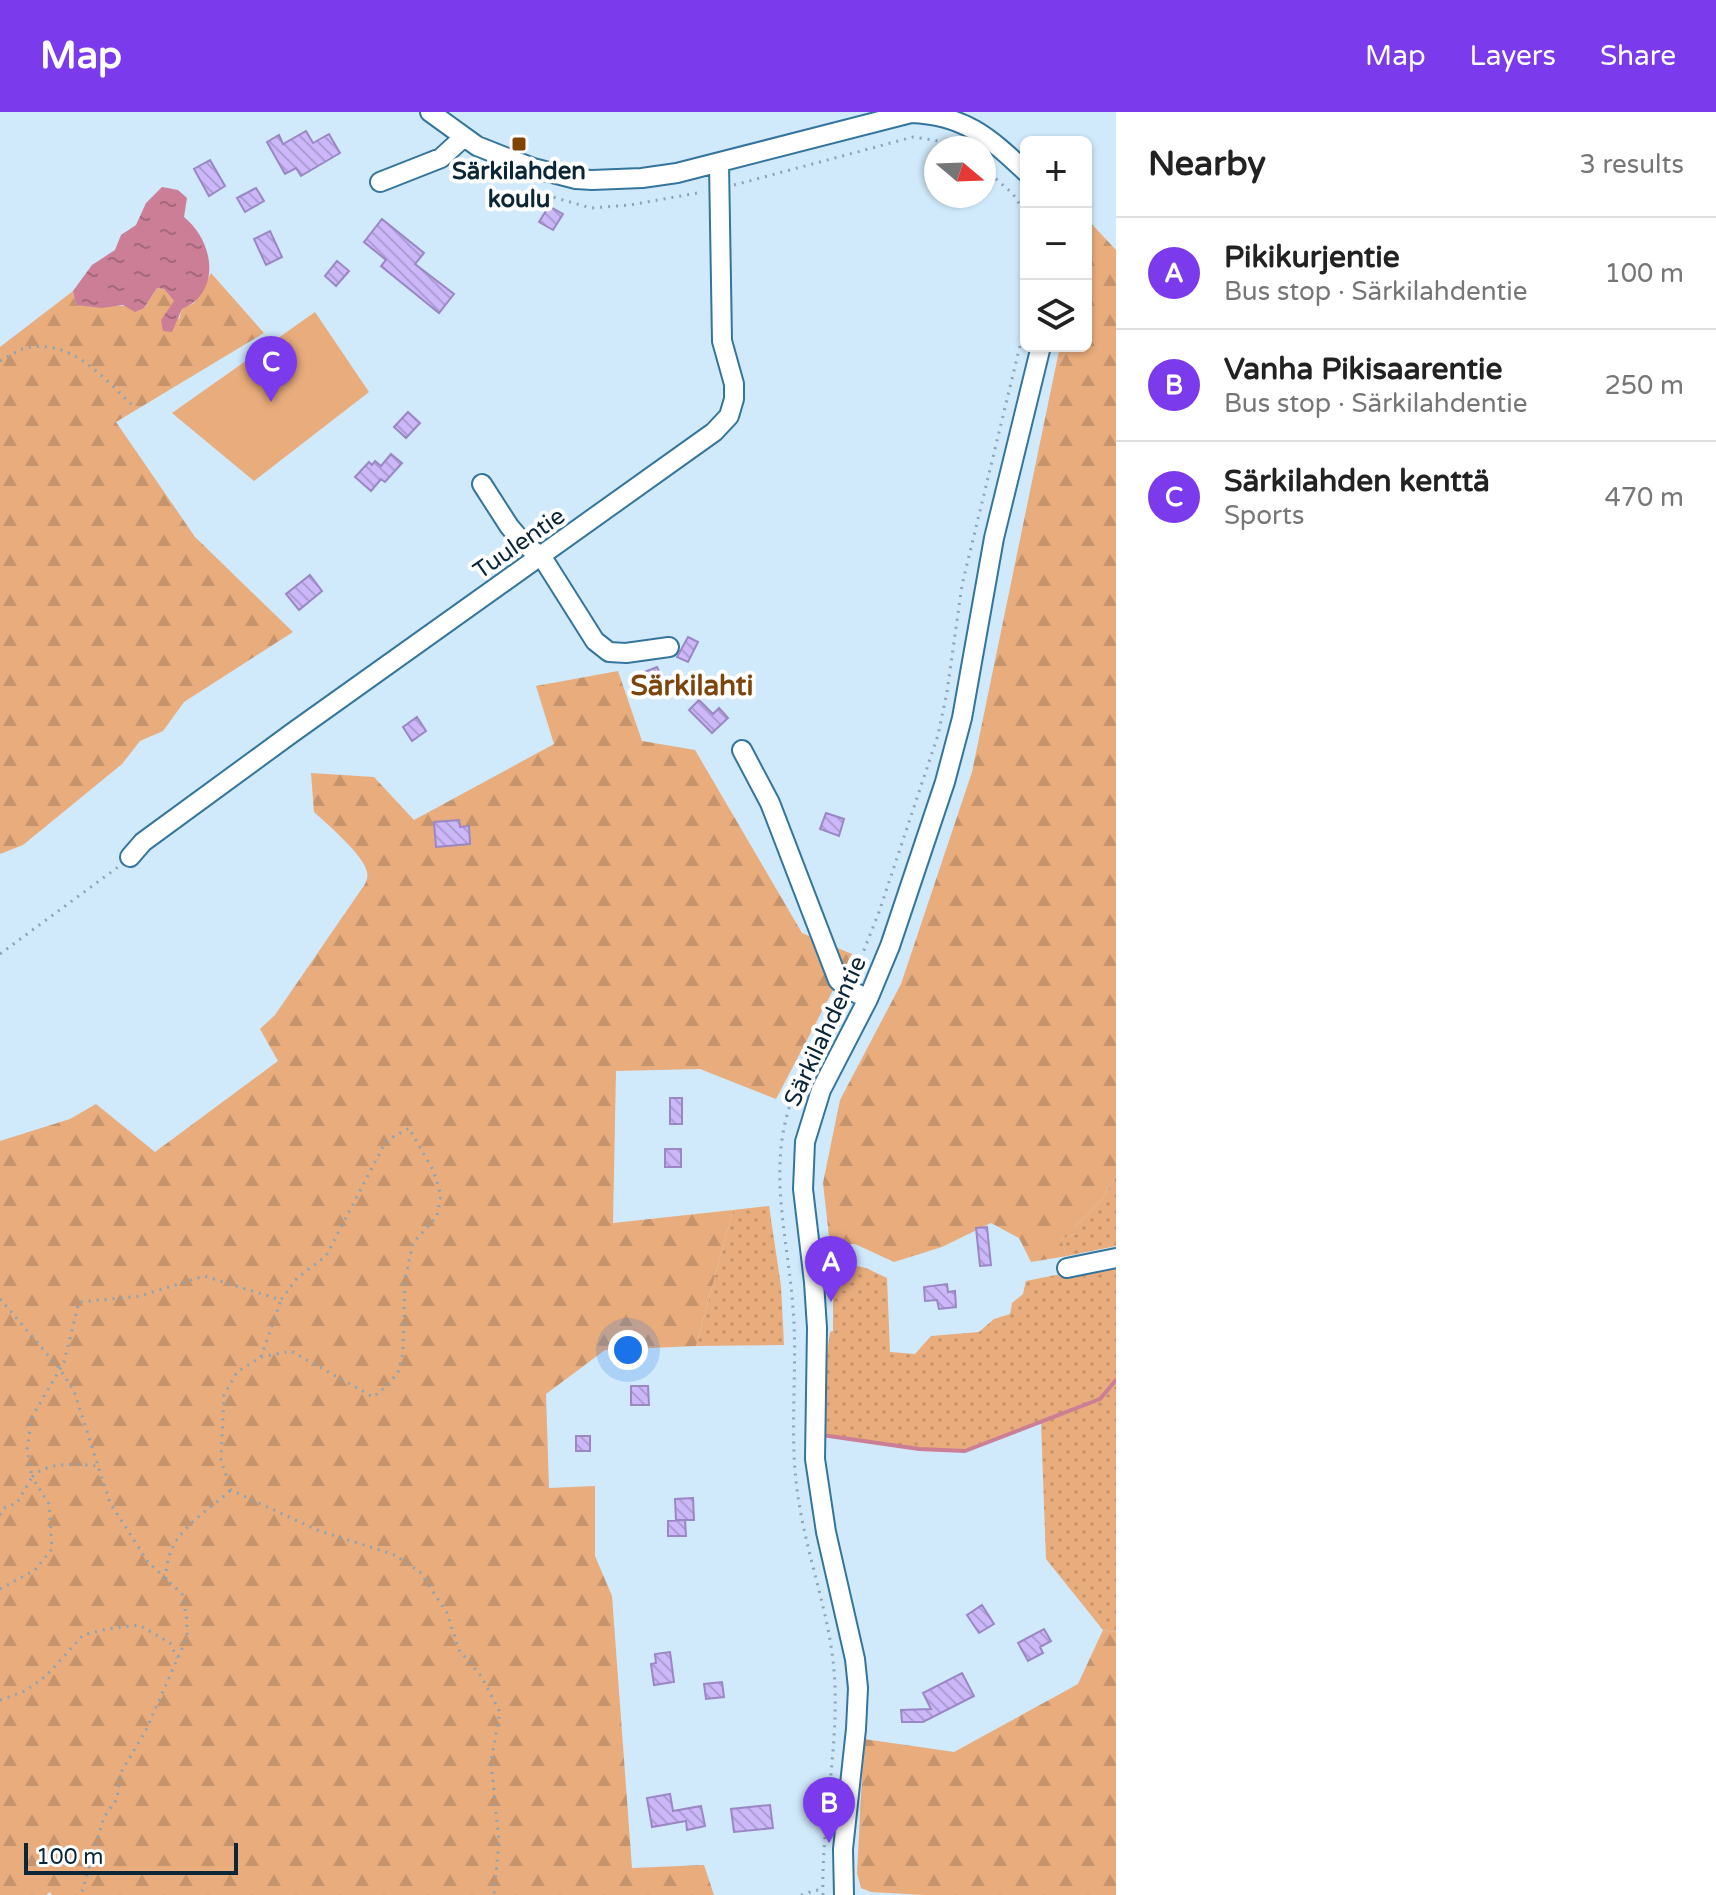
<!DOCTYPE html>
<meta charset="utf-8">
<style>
:root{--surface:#fff;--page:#f6f6f6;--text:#222;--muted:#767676;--line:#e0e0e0;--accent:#7c3aed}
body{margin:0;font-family:"Varela Round",sans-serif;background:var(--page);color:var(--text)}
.controls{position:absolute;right:24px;top:24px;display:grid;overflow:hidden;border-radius:12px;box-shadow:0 2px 6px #0004}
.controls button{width:72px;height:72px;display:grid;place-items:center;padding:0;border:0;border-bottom:2px solid var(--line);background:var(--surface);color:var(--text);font:40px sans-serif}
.compass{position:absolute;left:924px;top:24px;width:72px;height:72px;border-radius:50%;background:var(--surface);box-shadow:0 2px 6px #0004;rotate:109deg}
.scale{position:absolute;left:24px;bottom:20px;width:214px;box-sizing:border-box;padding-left:8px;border:4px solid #0a2637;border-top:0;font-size:22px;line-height:28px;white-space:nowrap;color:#0a2637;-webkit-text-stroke:6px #fff;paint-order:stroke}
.you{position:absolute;left:628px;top:1238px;width:28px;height:28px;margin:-20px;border:6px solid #fff;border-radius:50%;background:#1a73e8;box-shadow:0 0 0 12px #1a73e833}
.badge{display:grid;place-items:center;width:52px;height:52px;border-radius:50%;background:var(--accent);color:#fff;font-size:26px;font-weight:700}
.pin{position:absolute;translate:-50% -66px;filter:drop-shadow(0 2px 4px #0008)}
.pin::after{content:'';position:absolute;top:42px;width:28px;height:24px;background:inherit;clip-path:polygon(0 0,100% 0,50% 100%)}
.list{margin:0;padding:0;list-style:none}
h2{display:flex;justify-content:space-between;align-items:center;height:104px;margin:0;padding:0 32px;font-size:34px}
h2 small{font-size:26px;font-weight:400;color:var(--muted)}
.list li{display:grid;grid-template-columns:52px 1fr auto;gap:24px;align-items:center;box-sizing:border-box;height:112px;padding:0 32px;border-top:2px solid var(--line)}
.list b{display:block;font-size:30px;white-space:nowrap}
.list p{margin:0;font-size:26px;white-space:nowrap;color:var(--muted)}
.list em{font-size:26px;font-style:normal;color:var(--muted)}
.icon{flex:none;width:44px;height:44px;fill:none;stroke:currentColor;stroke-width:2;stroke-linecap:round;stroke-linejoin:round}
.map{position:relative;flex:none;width:1116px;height:1783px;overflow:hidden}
header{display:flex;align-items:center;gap:48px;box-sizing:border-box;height:112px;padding:0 40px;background:var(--accent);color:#fff}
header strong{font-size:38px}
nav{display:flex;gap:44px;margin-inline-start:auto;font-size:28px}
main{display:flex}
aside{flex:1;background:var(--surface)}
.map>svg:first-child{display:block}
.grass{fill:url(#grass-dots)}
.forest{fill:url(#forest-firs)}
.pitch{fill:#e9ac7c}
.water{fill:url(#water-ripples)}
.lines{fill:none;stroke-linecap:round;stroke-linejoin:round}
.stream{stroke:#cc7e97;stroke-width:4}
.building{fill:url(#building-back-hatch);stroke:#9b87c4;stroke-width:2}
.minor-casing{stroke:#34759d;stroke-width:22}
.path{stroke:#8aa4b5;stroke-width:3;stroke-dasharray:2 6;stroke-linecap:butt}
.minor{stroke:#fff;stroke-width:18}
.poi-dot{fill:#804400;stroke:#fff;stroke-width:3}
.labels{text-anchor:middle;stroke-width:8;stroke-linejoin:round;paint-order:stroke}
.poi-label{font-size:24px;font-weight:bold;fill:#0a2637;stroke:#fff}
.street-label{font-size:24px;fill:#0a2637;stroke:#fff}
.quarter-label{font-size:28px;font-weight:bold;fill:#7c450c;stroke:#fff}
</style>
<header>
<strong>Map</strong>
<nav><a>Map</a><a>Layers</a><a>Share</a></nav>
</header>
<main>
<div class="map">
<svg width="1116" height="1783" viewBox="0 0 1116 1783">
<defs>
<pattern id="grass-dots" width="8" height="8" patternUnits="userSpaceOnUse" patternTransform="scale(2)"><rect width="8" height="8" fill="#e9ac7c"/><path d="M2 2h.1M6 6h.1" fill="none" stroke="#c6946c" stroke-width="1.8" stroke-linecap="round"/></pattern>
<pattern id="forest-firs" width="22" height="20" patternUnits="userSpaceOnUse" patternTransform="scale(2)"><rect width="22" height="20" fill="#e9ac7c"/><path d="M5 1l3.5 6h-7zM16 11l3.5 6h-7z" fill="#c6946c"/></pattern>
<pattern id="water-ripples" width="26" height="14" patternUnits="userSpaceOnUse" patternTransform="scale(2)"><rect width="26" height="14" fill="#cc7e97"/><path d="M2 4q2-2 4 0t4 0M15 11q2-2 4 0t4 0" fill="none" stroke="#a4677c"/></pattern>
<pattern id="building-back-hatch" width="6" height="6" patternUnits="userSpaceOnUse" patternTransform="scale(2)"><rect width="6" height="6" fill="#ccb7f8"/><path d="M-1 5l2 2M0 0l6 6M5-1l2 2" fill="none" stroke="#ae9dd5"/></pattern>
</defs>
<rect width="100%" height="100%" fill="#d0e9fb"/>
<path class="grass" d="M1116,1064V1134L1067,1144L1061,1127L1075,1122L1074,1116L1101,1089Z
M769,1094L781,1174L784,1233L696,1234L733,1098Z
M825,1147L866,1156L887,1166L890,1240L915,1242L931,1224L979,1220L994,1207L1010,1202L1012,1191L1023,1182L1026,1169L1116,1151V1520L1103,1518L1046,1447L1041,1310L965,1339L919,1337L822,1323L824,1263L830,1220L833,1219V1187L830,1186L821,1153Z"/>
<path class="forest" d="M1087,107L1116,138V1064L1101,1089L1075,1115V1122L1061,1127L1067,1144L1031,1150L1019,1126L991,1111L942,1135L894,1150L855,1132L830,1133L823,1071L840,988L901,872L972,660L1060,234H1086Z
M211,161L264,221L116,310L195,425L293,520L184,590L163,619L140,629L122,652L23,733L0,742V235L73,179L76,193C99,196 121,192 144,196L157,176L164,177L174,189L179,208L182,197L194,191Z
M618,559L642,629L695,638L802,821L852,842L776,987L700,957L616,959L613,1111L733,1098L696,1234L605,1238L546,1282L549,1376L595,1374V1444L612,1484L632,1756L704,1753L714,1783H52L50,1780L46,1783H0V1029L70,1007L96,992L155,1040L278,949L260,917L275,903L365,772C367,767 368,765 367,760C364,743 327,712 314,700L311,661L374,665L414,708L554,632L536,574Z
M1103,1518L1116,1520V1783H925L871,1780L861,1776L857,1761L864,1627L954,1640L1078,1572Z"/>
<path class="pitch" d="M315,200L369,280L254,369L172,301Z"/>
<path class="water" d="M162,75L178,78L187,86L184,105C214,129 222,180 182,197L172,220L163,219L161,208L174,189L164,177L157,176L144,196L135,200L123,193L102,196L76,193L73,179L92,153L115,138L121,123L136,113L146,91Z"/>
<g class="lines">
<path class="stream" d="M822,1323L919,1337L965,1339L1100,1287L1116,1268"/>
</g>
<path class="building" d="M306,19L313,31L329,22L340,41L301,64L296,56L285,62L267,30L279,23L283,32Z
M210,48L225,74L209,84L194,57Z
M256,76L264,89L245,100L237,86Z
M549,94L563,102L553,118L539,110Z
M382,107L424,141L415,152L454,182L439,201L381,154L386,148L364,130Z
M270,119L282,145L266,153L254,127Z
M337,149L349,159L336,174L325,164Z
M408,300L420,311L406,326L394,315Z
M391,342L402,351L385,370L381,367L371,379L355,365L369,350L372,353L375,349L381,354Z
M310,463L322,479L299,498L286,482Z
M688,525L698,530L688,550L677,545Z
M657,555L664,571L646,579L639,562Z
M699,588L713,602L719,596L728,606L712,621L689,598Z
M417,605L426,619L412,629L403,615Z
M826,701L844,707L839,724L820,717Z
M459,708L460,715L469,714L470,732L436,735L434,710Z
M670,986H682V1012H670Z
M665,1037H681V1055H665Z
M987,1115L991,1153L980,1154L976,1116Z
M947,1172L948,1180L955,1179L956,1195L939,1197L937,1188L925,1189L924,1175Z
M631,1274H648L649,1293H631Z
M576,1324H590V1339H576Z
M693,1386L694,1408H676L675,1387Z
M685,1408L686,1424H668V1409Z
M982,1493L994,1512L979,1521L967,1503Z
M1044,1517L1051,1529L1040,1535L1043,1541L1028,1549L1018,1531Z
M670,1540L674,1570L654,1573L651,1552L656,1551L655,1542Z
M962,1561L974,1584L923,1610H902L901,1598L931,1597L923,1581Z
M722,1570L724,1585L706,1587L704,1572Z
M670,1682L673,1699L701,1694L705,1714L687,1718L686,1709L652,1715L647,1686Z
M770,1693L773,1716L734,1720L731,1697Z"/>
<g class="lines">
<g class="minor-casing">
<path id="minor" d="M430,0L477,34L533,56L576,67L592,68L642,66L677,61L911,1C964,3 989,25 1026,60
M380,70L441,46L464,25
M482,372L509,414L524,432L542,445L595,529L609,540L626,541L669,535
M742,638L770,691L838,868L848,877L868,887
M130,745L143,730L292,621L714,320L729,304L734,287V272L722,229L719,52
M1067,1156L1116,1146
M844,1783L843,1737L856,1617L858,1576L855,1547L826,1420L815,1347L817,1216L814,1170L803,1077L805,1030L821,978L868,887L890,834L945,670L962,606L994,426L1041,234"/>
</g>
<path class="path" d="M984,56L1013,82L1026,102
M734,73L913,25L939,29L956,36
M546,83L591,96L630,93L703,80
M0,249C7,245 15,240 23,237C69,224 103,265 132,293
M0,842L118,755
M855,861L879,800L938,623L947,580L962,473L1026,209
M0,1187L60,1257L74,1279L110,1391L148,1450L182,1482L187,1508V1525L146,1618L120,1662L117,1687L104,1705L81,1783
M261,1245L281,1188
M0,1403L4,1396L17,1391L32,1365L27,1338L32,1305L64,1250L79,1190L140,1184L204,1164L281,1188L297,1166L326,1144L386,1029L409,1016L433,1058L441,1083L437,1104L413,1131L405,1167L403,1241L398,1260L388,1273L373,1285L291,1239L261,1245L237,1260L224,1283L221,1348L231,1378L317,1418L395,1443L420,1460L447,1501L459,1538L481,1564L500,1600L491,1649L499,1730L494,1783
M166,1467C165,1422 200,1406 231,1378
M0,1477L35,1458L52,1437L49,1392L32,1365C49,1349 75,1352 97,1354
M0,1588L25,1579L46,1564L83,1523L107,1517L139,1513L170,1531L177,1546
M801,1783L816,1778L823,1779
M823,1783C821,1706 842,1624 833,1548C826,1490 804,1435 797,1377C789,1317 798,1256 793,1196C789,1137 772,1075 784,1016C793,970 819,930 841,890"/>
<use href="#minor" class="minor"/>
</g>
<rect class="poi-dot" x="511" y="24" width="16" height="16" rx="4"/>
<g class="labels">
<g class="poi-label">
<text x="519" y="67">Särkilahden<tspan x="519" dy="28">koulu</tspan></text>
</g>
<g class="street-label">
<text transform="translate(519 431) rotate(-35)" y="8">Tuulentie</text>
<text transform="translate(825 919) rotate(-65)" y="8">Särkilahdentie</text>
</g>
<g class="quarter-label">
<text x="692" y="583">Särkilahti</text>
</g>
</g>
</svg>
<div class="controls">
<button>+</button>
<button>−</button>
<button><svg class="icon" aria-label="layers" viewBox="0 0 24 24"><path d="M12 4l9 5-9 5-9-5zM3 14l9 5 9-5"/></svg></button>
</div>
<svg class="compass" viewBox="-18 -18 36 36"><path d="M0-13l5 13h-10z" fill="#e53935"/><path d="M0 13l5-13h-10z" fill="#767676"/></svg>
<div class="scale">100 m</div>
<div class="you"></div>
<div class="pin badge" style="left:831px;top:1190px">A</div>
<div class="pin badge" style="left:829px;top:1731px">B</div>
<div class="pin badge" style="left:271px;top:290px">C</div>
</div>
<aside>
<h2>Nearby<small>3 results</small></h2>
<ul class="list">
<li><span class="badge">A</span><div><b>Pikikurjentie</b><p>Bus stop · Särkilahdentie</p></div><em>100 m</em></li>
<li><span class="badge">B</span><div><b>Vanha Pikisaarentie</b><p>Bus stop · Särkilahdentie</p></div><em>250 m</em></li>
<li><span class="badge">C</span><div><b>Särkilahden kenttä</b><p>Sports</p></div><em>470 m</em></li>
</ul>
</aside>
</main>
